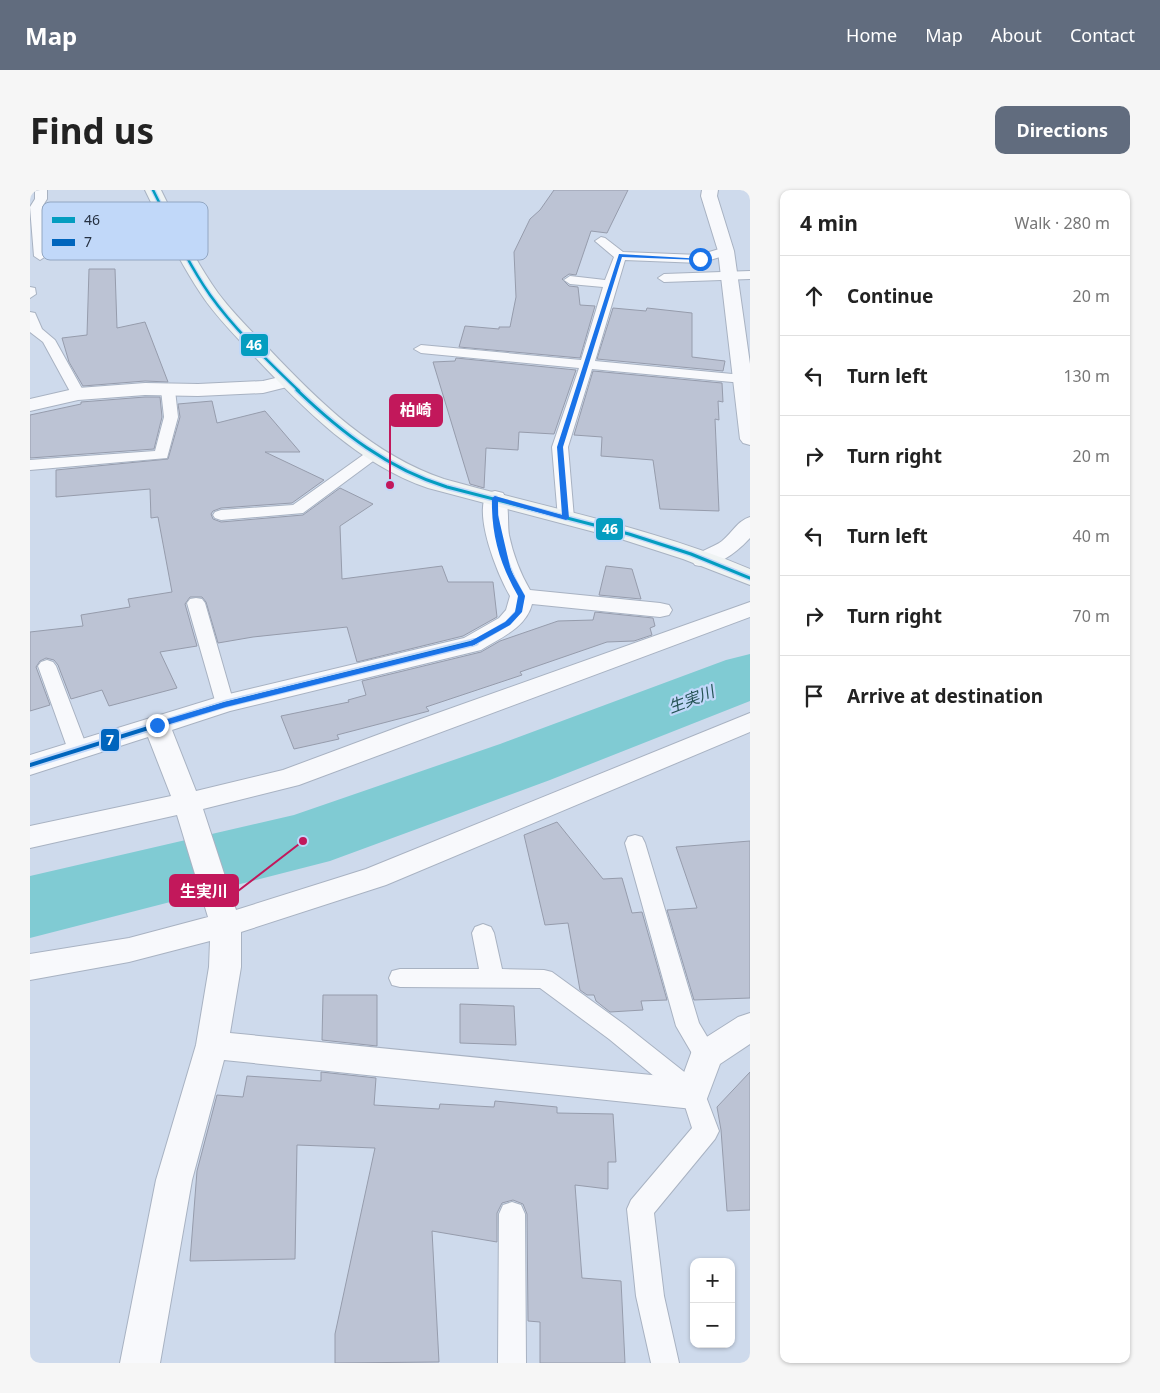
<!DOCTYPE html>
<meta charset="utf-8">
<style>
:root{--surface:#fff;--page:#f6f6f6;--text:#222;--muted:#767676;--line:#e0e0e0;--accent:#616c7e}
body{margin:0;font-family:"Noto Sans","Noto Sans JP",sans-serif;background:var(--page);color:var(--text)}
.controls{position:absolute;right:15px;bottom:15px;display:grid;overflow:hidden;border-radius:10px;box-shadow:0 1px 4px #0004}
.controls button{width:45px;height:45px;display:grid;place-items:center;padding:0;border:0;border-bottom:1px solid var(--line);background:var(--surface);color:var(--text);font:25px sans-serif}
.stop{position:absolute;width:15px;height:15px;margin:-11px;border:4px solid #1a73e8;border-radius:50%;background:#fff}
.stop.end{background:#1a73e8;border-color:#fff;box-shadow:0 1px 5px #0008}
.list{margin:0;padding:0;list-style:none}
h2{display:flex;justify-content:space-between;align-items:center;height:65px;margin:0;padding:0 20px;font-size:21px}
h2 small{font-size:16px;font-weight:400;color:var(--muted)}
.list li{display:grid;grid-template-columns:32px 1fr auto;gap:15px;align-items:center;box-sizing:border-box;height:80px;padding:0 20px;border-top:1px solid var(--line)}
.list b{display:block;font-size:19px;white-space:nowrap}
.list em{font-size:16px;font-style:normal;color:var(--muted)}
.icon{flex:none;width:28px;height:28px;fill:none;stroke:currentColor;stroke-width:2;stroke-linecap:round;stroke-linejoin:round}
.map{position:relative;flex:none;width:720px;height:1173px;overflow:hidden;border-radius:10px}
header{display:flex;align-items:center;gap:30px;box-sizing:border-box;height:70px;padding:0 25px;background:var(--accent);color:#fff}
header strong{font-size:24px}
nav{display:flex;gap:28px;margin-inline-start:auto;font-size:18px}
.intro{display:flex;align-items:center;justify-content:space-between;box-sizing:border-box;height:120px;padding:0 30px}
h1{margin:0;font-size:35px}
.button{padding:12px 22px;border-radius:10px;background:var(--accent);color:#fff;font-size:18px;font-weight:700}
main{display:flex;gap:30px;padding:0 30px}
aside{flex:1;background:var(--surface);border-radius:10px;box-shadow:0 1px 4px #0004}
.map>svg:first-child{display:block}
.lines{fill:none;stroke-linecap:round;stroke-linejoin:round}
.river{fill:#80cbd3;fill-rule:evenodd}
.building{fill:#bcc3d4;stroke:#969cac}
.lane-casing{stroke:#a8b2c2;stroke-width:2}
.street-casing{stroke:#a8b2c2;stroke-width:2}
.secondary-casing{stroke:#a8b2c2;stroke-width:2}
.lane{fill:#f8f9fc;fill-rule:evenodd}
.street{fill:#f8f9fc;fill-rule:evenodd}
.secondary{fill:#eff3f3;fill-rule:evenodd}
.bus-1-far1-casing{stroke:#c1d8f9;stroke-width:5}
.bus-1-casing{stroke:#c1d8f9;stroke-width:6}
.bus-2-far1-casing{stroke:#c1d8f9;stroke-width:6}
.bus-2-casing{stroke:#c1d8f9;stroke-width:8}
.bus-1-far1{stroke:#049dc0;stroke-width:2.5}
.bus-1{stroke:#049dc0;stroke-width:3}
.bus-2-far1{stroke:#0065bd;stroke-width:3}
.bus-2{stroke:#0065bd;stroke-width:4}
.route{fill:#1a73e8}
.labels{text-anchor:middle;stroke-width:4.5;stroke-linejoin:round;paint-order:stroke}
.water-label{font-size:16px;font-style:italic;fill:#255354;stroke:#c1d8f9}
.key{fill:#c1d8f9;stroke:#92a6c2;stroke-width:1}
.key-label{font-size:14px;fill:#263142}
.leader{fill:none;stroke:#c2185b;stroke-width:2}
.callout-dot{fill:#c2185b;stroke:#c1d8f9;stroke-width:2}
.callout{fill:#c2185b;stroke:#c2185b;stroke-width:2}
.callout-label{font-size:16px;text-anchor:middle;font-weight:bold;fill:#fff}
.line-badge{stroke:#c1d8f9;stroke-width:2}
.badge-label{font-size:14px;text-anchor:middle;font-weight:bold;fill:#fff}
</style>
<header>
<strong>Map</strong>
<nav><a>Home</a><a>Map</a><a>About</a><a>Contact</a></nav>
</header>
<div class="intro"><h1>Find us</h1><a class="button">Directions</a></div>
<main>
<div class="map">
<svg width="720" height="1173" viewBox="0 0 720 1173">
<rect width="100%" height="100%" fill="#cedaec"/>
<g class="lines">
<path class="river" d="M720,464V511L520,590L300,671L0,748V686L264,625L470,554L696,470Z"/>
</g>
<path class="building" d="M524,0H598L577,43L561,41L546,85L539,84L532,89L539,96L548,97L550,115L565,116L550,168L429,157L435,136L469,139V137H480L486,107L484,62L500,29L510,20Z
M59,79H85L87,138L115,132L138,192L115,191L53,196L39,172L32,148L57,145Z
M583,118L616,121L617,118L662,123V167L695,171L693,181L567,169Z
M426,168L546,180L524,244L489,242L488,260L456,258L454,298L440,294L403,172L425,171Z
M563,181L692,193L693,212L688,211L689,230L685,229L689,321L630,319L623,270L571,266L572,247L544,245Z
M115,207H130L132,227L124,259L0,268V225L51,214V212Z
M182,211L187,233L235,221L270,262H235L294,290L262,313L191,318L183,321L181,324L183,329L191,332L273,325L310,298L343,314L310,336L312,389L412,376L418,392H463L467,427L433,446L327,472L317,437L223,447L188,453L176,412L172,407H160L155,414L167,456L130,462L147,498L79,516L72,500L41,509L28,475L24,470L16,468L10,471L6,477L20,515L0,521V442L53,436L51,425L100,417L98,409L142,402L128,327L121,328L120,299L26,307V280L138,269L150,227L148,214Z
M576,376L602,379L611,409L569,405Z
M565,422L623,428L625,436L620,438L622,445L604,451L577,452L490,482L492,485L396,517L399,521L307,545L309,549L264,559L251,526L319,512L318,510L336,505L332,491L451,462L470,451L528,431L563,430Z
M527,632L573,689L592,688L602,723L612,722L637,810L611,811L613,820L580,822L566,811L564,805H557L550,800L538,733L515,735L494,645Z
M720,651V808L664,810L637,720L667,718L646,657Z
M293,805H347V856L292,850Z
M430,814L484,816L486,855L430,853Z
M291,882L346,888L344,915L409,919L410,914L464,917L465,911L527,917V923L583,924L586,972H578V999L545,995L552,1088L591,1091L595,1173H510V1132L498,1131L497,1024L493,1014L483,1010L472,1013L467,1023V1052L402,1041L409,1172L305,1173V1144L345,958L267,955L265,1069L160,1071L167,981L187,905L213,907L217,886L291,891Z
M720,882V1020L697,1021L691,940L687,917Z"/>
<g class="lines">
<g class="lane-casing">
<path id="lane" d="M5,0H17V9L12,17L16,66L10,70L4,66L0,17L5,9Z
M571,47L575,48L593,62L669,65L696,57L702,61L700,64L670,73L595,70L565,171L713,185L718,186L720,189L713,193L562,179L538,257L544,328L542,331H530L528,328L522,257L549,178L391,163L384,159L391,155L551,170L573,97L540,94L534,90L540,86L575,90L584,67L565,51Z
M720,81V89L634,92L628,88L634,84Z
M0,97L5,98L6,104L0,108Z
M0,122L5,123L12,139L25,150L55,204L53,207H43L13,152L0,142Z
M138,196L143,197L145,200L148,227L137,268L0,280V270L125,261L134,227L131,200L133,197Z
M345,258L350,260L353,263L350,266L273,323L191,330L185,328L183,325L185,322L191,320L263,315L340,260Z
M166,408L172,409L175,413L204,514L202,518L195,520L188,518L186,514L157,413L160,409Z
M17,470L23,472L26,476L58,560L55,565L48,567L41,565L38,560L8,476L11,472Z
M605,645L612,647L615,653L669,833L688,865L685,872L676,875L667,872L646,836L595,653L598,647Z
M453,734L461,737L464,743L472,779L514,780L522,782L595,835L672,896L689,941L685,949L624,1023L634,1106L649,1173H621L606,1106L597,1019L601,1010L662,938L653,910L579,849L510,798L370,797L362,795L359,788L362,781L370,779H449L442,743L445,737Z
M482,1012L491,1015L495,1024L496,1173H468L469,1024L473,1015Z"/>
</g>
<g class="street-casing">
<path id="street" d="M672,0H688L687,6L704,61L720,174V255L713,253L710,249L688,61L671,6Z
M258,185L265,187L268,191L265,195L233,203L168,206L115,205L48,210L0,221V209L48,198L115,193L168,194L233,191Z
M465,301L473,303C480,313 477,333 479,345C483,364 490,383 500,400L630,413L639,415L642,420L639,425L630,427L502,414C496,438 470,448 451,460L200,521L142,540L166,601L253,580L374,535L720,412V427L269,595L173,619L206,720L336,679L720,523V542L356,695L211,742V777L200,843L652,888L664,855L708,827L720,823V854L690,874L675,914L663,919L194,870L162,990L130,1173H90L126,990L166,855L179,777L180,751L99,772L0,790V764L99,748L178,727L147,625L0,658V636L141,606L118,547L0,585V565L195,505L434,448L469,428L476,420L480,406C468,385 443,325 457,303Z
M720,327V348C707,362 685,380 665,375L661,370C669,360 683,358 692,351C703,342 707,331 720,327Z"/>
</g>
<g class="secondary-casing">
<path id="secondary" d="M115,0H131C148,35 165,71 188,103C203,123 221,141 239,159C289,212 343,265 414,289C516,318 621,337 720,379V395L653,369L591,349L398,298C328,274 275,220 225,167C206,146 186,127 171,104C149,71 132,35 115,0Z"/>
</g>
<use href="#lane" class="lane"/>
<use href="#street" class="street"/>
<use href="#secondary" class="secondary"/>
<g class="bus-1-far1-casing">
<path id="bus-1-far1" d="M123,0C141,36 157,72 180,105C205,140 238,171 269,201"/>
</g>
<g class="bus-1-casing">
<path id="bus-1" d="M267,200C311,242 358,279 417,297L599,344L661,364L720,388"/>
</g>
<g class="bus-2-far1-casing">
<path id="bus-2-far1" d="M442,454L478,433L488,422L492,406C474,375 465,344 465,308"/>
</g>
<g class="bus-2-casing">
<path id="bus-2" d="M0,575L195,514L445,452"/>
</g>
<use href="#bus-1-far1" class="bus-1-far1"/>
<use href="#bus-1" class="bus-1"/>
<use href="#bus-2-far1" class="bus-2-far1"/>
<use href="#bus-2" class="bus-2"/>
</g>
<path class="route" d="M589,64L673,69L670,70L592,67L533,257L539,328L536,330L468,311V325L481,381L495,406L492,422L480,435L444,455L196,517L130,537H124V533L195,512L439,452L475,432L485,422L488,406C470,374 461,345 462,308L465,306L532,325L527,257Z"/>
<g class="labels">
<g class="water-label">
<text transform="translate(661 509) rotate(-21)" y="6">生実川</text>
</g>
</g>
<rect x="12" y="12" width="166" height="58" rx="8" class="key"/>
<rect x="22" y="27" width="23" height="6" fill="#049dc0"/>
<rect x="22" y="49" width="23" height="7" fill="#0065bd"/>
<g class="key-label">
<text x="54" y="35">46</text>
<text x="54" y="57">7</text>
</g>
<path class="leader" d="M360 295L360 220M273 651L208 701"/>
<g class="callout-dot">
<circle cx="360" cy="295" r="5"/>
<circle cx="273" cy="651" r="5"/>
</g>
<g class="callout">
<rect x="360" y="205" width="52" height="31" rx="5"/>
<rect x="140" y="685" width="68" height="31" rx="5"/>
</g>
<g class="callout-label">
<text x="386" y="226">柏崎</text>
<text x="174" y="707">生実川</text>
</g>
<g class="line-badge">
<rect x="210" y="143" width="29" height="24" rx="5" fill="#049dc0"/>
<rect x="565" y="327" width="29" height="24" rx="5" fill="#049dc0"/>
<rect x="70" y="538" width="20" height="24" rx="5" fill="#0065bd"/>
</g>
<g class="badge-label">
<text x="224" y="160">46</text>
<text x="580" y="344">46</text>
<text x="80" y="555">7</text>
</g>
</svg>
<div class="controls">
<button>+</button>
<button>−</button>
</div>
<div class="stop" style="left:670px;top:69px"></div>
<div class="stop end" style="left:127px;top:535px"></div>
</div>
<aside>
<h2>4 min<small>Walk · 280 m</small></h2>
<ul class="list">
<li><svg class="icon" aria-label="ahead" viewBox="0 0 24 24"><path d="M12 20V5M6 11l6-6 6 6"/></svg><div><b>Continue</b></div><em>20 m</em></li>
<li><svg class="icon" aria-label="left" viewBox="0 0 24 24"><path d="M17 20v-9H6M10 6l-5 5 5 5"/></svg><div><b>Turn left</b></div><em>130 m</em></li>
<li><svg class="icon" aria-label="right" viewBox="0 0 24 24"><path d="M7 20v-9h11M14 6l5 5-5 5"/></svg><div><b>Turn right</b></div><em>20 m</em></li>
<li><svg class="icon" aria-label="left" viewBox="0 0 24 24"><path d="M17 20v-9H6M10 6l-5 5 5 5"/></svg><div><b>Turn left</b></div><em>40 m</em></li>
<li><svg class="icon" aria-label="right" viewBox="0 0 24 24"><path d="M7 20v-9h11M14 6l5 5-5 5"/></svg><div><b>Turn right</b></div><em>70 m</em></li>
<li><svg class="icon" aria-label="arrive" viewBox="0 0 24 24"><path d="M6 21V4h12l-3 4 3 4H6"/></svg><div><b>Arrive at destination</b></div></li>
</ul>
</aside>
</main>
